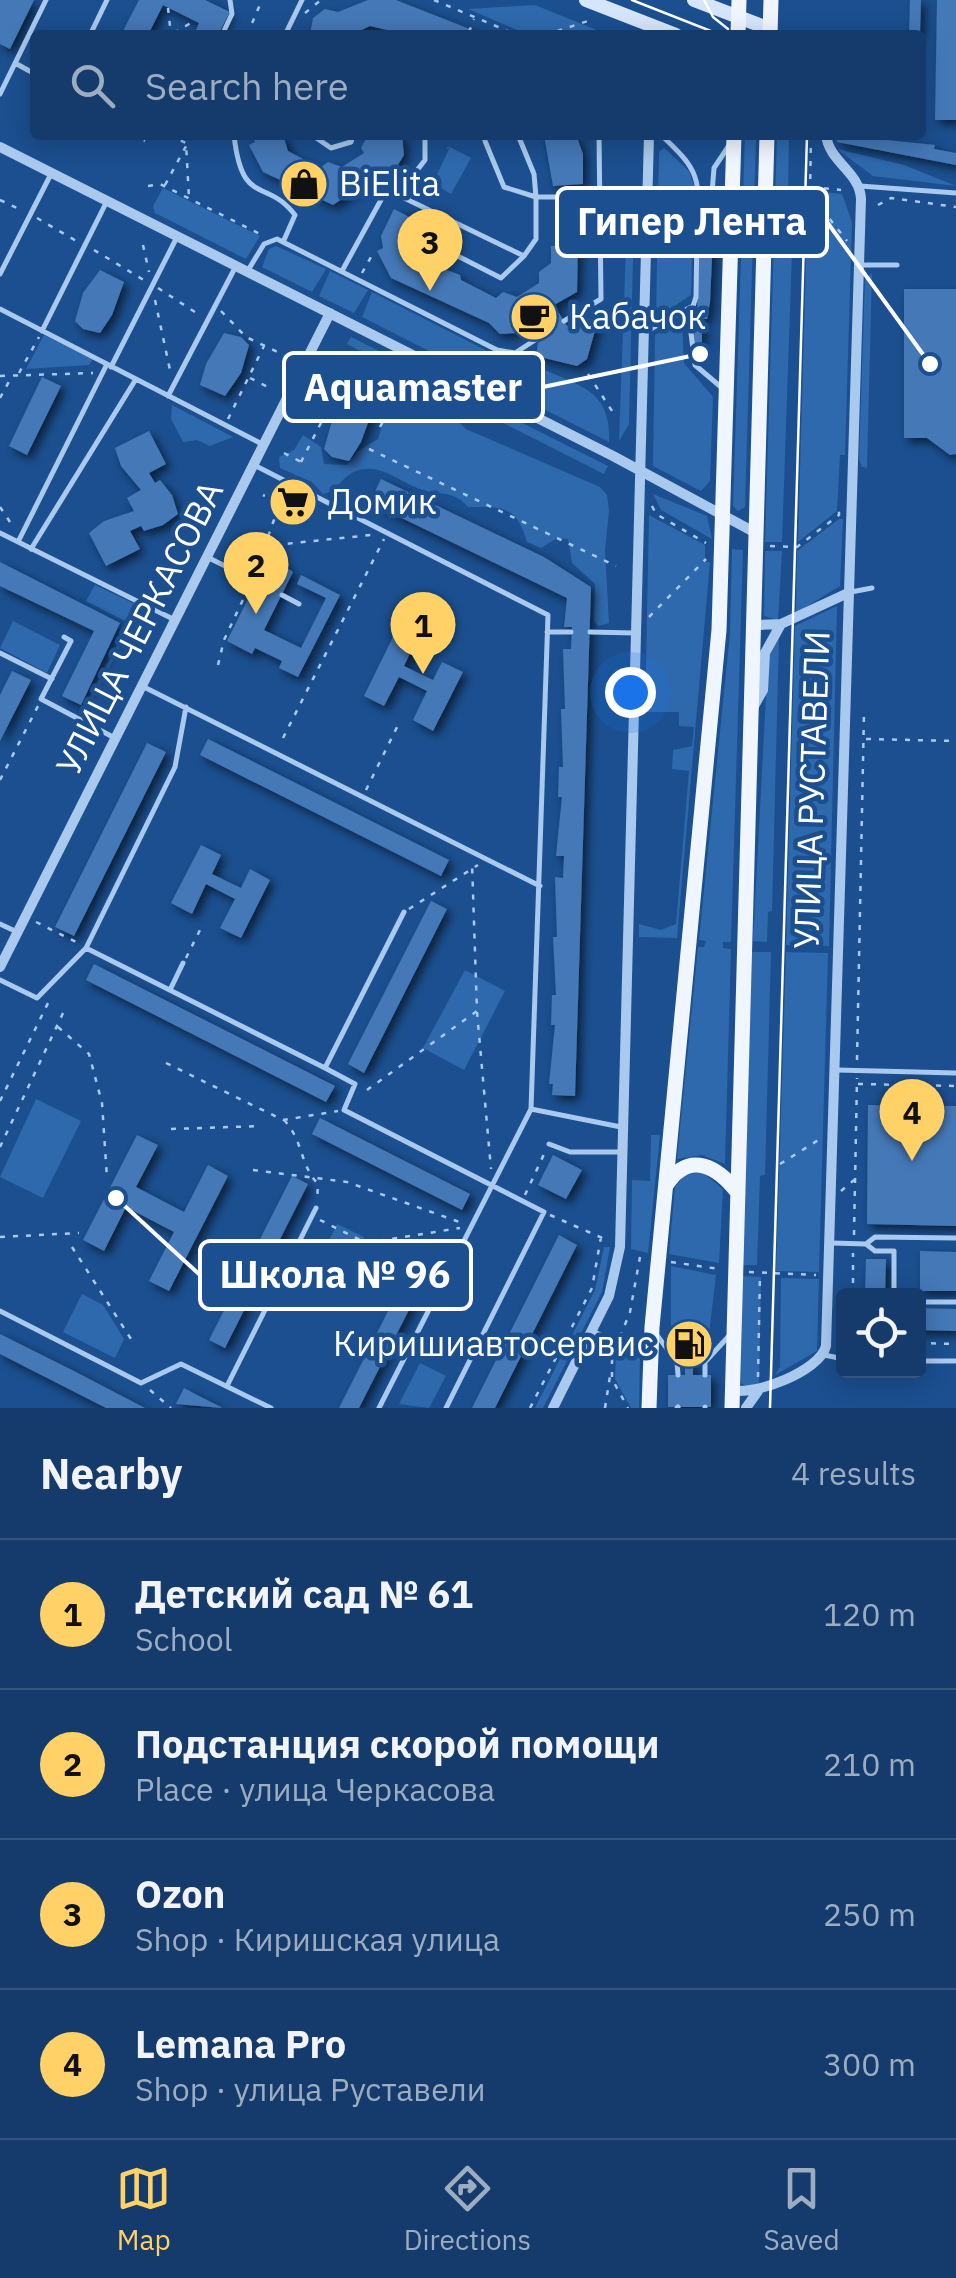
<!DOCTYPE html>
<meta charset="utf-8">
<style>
:root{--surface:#143b6b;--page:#214673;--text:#f1f3f6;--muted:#9dadc1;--line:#33557e;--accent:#ffd166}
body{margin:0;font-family:"IBM Plex Sans",sans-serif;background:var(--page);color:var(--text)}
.controls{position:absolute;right:30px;bottom:30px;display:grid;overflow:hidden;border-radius:10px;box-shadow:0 5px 25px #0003}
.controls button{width:90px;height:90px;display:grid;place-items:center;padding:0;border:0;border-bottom:2px solid var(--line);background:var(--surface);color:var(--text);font:50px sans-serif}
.you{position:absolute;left:630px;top:692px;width:35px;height:35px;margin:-25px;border:8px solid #fff;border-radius:50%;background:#1a73e8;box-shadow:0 0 0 15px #1a73e833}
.badge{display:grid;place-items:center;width:65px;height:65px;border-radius:50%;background:var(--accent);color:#111;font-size:32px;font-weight:700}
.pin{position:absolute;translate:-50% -82px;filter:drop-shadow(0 2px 5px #0008)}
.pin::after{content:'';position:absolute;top:52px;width:35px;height:30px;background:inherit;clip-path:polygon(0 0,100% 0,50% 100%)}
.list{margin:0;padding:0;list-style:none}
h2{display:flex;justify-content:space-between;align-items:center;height:130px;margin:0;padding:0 40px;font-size:42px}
h2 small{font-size:32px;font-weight:400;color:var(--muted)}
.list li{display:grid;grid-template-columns:65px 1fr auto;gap:30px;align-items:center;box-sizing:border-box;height:150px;padding:0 40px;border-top:2px solid var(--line)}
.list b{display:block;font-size:38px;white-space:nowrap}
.list p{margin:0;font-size:32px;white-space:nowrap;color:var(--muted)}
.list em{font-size:32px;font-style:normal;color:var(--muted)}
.icon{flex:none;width:55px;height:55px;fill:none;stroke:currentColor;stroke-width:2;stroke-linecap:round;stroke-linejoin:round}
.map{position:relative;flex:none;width:956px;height:1408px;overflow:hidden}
.search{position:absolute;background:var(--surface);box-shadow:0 5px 25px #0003;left:30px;right:30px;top:30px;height:110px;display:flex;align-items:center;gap:25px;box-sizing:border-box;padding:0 35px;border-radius:10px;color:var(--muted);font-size:38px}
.sheet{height:730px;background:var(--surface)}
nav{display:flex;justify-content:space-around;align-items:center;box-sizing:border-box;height:140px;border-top:2px solid var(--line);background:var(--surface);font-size:28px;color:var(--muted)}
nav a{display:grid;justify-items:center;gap:5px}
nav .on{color:var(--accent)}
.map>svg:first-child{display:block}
.green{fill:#2e69ad}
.building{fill:#4478b7;filter:url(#shadow)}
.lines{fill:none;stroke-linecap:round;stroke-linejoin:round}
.path{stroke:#a9c9ee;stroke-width:2.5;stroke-dasharray:5 8;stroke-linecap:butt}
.lane{stroke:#a9c9ee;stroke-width:5}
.street{stroke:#a9c9ee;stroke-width:10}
.secondary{stroke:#d6e6fa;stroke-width:14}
.primary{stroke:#f0f6ff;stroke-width:15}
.tram{stroke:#fff;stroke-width:2.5}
.labels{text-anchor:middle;stroke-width:9;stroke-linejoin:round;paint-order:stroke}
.poi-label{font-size:35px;fill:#fff;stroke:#1b4f8f;text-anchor:start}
.street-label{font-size:35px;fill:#fff;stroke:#1b4f8f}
.leader{fill:none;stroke:#fff;stroke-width:4}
.callout-dot{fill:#fff;stroke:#1b4f8f;stroke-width:4}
.callout{fill:#1b4f8f;stroke:#fff;stroke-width:4}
.callout-label{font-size:38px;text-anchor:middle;font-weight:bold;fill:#fff}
</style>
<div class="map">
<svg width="956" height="1408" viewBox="0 0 956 1408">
<defs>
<filter id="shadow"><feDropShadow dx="4.5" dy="4.5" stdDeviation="5" flood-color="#0009"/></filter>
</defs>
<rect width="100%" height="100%" fill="#1b4f8f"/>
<path class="green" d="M535,5L609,35H529L468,9Z
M745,135H756L745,507L738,511L733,506Z
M777,135H789L788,194L794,195L782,542H765Z
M450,147L471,158L451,194L433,183Z
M664,148L689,171L695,189L691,295L656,318L659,152Z
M837,149L904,165L956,186L873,176Z
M163,188L260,236L246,259L155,213L153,206Z
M808,190L842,194L852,222L845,455H840L837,511L798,542Z
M627,218H634L629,424L619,441Z
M276,246L326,269L312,292L262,267L269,249Z
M330,271L368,290L354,313L319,296Z
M872,273L867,468L862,467L859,459L865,279Z
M372,292L526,371L530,363C575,386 612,386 609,442L362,317Z
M682,320L684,363L713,397L710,481L701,491L653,466L655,335Z
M44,335L93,359L89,365L26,369Z
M351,337L608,466L604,474L347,344Z
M356,356L394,377L418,411L433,404L443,407L466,429L600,487L607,495L609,511L605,550L609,623L598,626L594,621L595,584L572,563L568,539L557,538L541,548L527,542C516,504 501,507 468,507C455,492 446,495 427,491C402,486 381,460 354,472C341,478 337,491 323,494L312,482L280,468L279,457L294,450L303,435L321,447L324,464L347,465L358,451L378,439L383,422C376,408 382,396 373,382H349L340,374L342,362Z
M172,405L233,437L210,446L197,440L183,442L171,419Z
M653,494L707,516L712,539L661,510Z
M649,515L705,545V562H710L677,938L639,937V924L661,930L676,924L689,771L672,769L673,750L692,746L694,727L679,726V712H645Z
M839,519H843L840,586L796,613L797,551Z
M732,549L743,550L731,942H723V948L731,949L725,1164L702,1155L677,1159L698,947H704L706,941L699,940L730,633Z
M765,551H782L778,620L764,616Z
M95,585L141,607L86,712L82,710L123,633L125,621L86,601Z
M837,606L829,946L786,945L795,626Z
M13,621L60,645L47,673L0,648Z
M779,638L772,911L768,912L767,942L753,941L768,659Z
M752,952H771L765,1175L760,1176L757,1265H743Z
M786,952L828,953L819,1272L776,1271Z
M465,970L505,991L464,1070L423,1048Z
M36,1099L81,1121L43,1198L0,1177Z
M651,1135H660L648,1253L631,1249L632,1180L650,1181Z
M702,1172L723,1189L719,1263L669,1254L675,1187L685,1175Z
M337,1224L364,1237L333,1301L306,1288Z
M604,1247H610L602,1292L543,1408H535L595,1290Z
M671,1266L716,1275L709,1334L675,1333L671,1327Z
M742,1276L761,1277L759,1383L747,1387L741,1383Z
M781,1278L819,1279L817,1351L775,1375L780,1367Z
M82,1294L103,1305L124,1339L115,1358L63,1332Z
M616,1354L640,1356L639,1408H631L615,1379Z
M420,1363L446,1376L429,1408L399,1404Z"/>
<path class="building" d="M0,0H34L10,49L0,44Z
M139,0H205L230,12L218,35H194L199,23L163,5L148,35H121Z
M368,0H396L485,35H409L370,26L351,35H310L313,18L325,9L338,12Z
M910,0H921L920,35H909Z
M937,0H956V120H935Z
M252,135H283L288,151L320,168L328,162L342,167L364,153L361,148L368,135H402L404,155L396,168L382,172L333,205L263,172L249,145L255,142Z
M544,135H576L583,154V184L553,186Z
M838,135L935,145L934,149L956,153V165L837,142Z
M394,209L417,221L408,239L416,258L460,275L461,280L496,298L503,292L517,297L539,283V272L551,263V246H578L577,292L554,305L567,326L581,317L598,320L587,359L577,366L536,356L538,343L554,333L542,312L516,333L500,334L489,323L391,278L377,251L383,248L381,236Z
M709,234L713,237L710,302L707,319H702V343H692V319H698L695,246L701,236Z
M100,270L124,282L112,315L100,333L83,329L75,321L83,293Z
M904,289H956V454L950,455L927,438H904Z
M224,333L241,337L249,345L241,373L225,396L200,385L206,364Z
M42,377L61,386L27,455L9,446Z
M349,398L373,409L361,442L349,461L332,457L324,449L332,421Z
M149,431L166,464L149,473L155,483L160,480L172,495L178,514L163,525L144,531L141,526L130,531L140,549L106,566L89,533L104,521L134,511L127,498L141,490L121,466L115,448Z
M381,479L544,557L591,587L575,1096L552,1095L553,1084H549L555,1025H551L552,995H556L553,937H557L555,877L563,878L564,856H556L562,797H558L559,767H563L561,709H565L563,649H571L572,627H564L567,598L381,508L371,500Z
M289,491L305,499L297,514L281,505Z
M270,555L293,572L264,630L301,648L326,598L297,584L301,575L340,595L298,677L279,668L282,661L255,648L252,654L227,641Z
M0,562L120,623L81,705L62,696L94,631L0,586Z
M393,637L413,647L404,666L433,680L442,662L463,672L433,731L413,720L427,691L399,677L384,706L364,696Z
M12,671L31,680L0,741V695Z
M208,739L449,860L441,876L200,755Z
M147,743L166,752L74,936L55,927Z
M201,845L221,855L212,874L241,888L250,869L270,880L241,938L220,928L235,899L206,884L192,914L171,903Z
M431,901L447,909L364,1073L348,1064Z
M94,964L335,1086L326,1102L86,980Z
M868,1105L956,1106V1226L867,1224Z
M320,1118L470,1194L462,1210L312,1134Z
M137,1135L158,1145L136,1187L184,1212L208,1165L228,1176L169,1291L149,1281L174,1232L126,1207L104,1251L83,1240Z
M553,1155L582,1170L566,1199L538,1185Z
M292,1176L308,1184L225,1348L209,1340Z
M559,1235L577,1245L495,1408H472Z
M421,1246L437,1255L359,1408H339Z
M920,1251L956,1252V1291H920Z
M866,1259H886L885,1296H865Z
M918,1308L956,1309V1331L918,1330Z
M0,1334L74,1371L145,1408H106L0,1354Z
M675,1335H702V1348L693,1354V1375H711V1407H668V1375H685V1354L676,1348Z
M184,1388L199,1396L223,1408L176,1404Z"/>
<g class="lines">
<path class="path" d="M434,0L517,35
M168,8L171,35
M305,13L321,0
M469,32L474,19
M174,33L194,21
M247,35L262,0
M545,35L588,21
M132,135L145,141
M169,135L186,143L189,198
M445,135L448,148
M811,135L810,194L847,241
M165,185L192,135
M148,186L160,184L264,236
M811,187L841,190
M0,200L21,210
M295,204L302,190
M878,205L891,198L956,207
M37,218L78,242
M143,245L149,272
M94,250L147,282
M362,273L371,257
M158,288L201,316
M155,300L170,370
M221,311L246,337L284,355
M329,365L395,398
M19,373L39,337
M588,374L614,414
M0,376L93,373
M250,378L268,387
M0,398L12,376
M307,408L332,421
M228,419L264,346
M380,427L406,378
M369,449L616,566
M284,453L307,465
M301,462L346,374
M652,506L656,514L706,543
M0,507L14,528
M770,546L797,547L839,515V507
M236,549L371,535
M255,573L280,503L263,495
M649,617L706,559
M218,665L224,640L248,589
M283,738L384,539
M866,739L956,741
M0,780L38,706
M366,790L400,721
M409,909L478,865
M36,922L78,943
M186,958L201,928
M477,1012L491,1169
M58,1027L89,1054L102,1103L107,1178
M857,1060L864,712
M166,1063L283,1120L338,1111
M858,1084L956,1086
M367,1090L477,1011L472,863
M0,1101L48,1003
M284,1120C303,1140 300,1165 318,1184L317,1201
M171,1129L262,1126
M0,1147L64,1011
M780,1164L820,1139
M253,1170L347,1182L465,1224
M841,1191L854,1180
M525,1195L545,1152
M550,1215L609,1241
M320,1220L366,1243L460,1228
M854,1235L857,1078
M0,1237L79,1233
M72,1247L131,1339
M671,1262L719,1269
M749,1272L816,1275
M853,1296V1253
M620,1337L630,1312L640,1257
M918,1343L956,1344
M612,1359V1379L628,1408
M758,1377L760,1273
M150,1390L171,1408
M530,1408L592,1288L601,1237
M605,1408L610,1376"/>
<path class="lane" d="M90,35L107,0
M222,35L232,14L230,0
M285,35L302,0
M15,63L35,74
M0,94L46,0
M234,135C242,208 266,177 295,215L284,240
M312,135L331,148L351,142L353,135
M518,135L534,174L536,197H602
M661,135C700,171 700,178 697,230
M860,186L956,193
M398,195L425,160V135
M602,210H646
M429,211L432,243L501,278L524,256
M860,265H897
M342,271L382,198L398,195L524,256L536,239V197L504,187L485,141
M247,272L264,244L277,239L497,350L515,353L552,329
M0,274L51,174
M0,309L264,445
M564,321L601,299L599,135
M42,331L107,201
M643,333L691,307
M111,367L177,237
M721,387L695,365L689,318L696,297L697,230L710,218L714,168L728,147
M168,396L236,266
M254,465L548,615L531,1109L379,1408
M0,533L173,619
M18,542L107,364
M31,549L136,379
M207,557L257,582
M851,592L872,588
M282,595L299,604
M547,632H571
M590,632L634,633
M64,637L71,641L41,699L113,737
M0,653L52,679
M142,686L540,886
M0,924L15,931
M86,948L325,1068L404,912
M0,980L37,998L86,948L175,767L186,707
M170,990L183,963
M325,1068L355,1084L344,1110L544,1212L446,1408
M837,1070L956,1073
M531,1109L621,1127
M549,1144L570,1152H622
M832,1243L866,1244L875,1237L956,1238
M866,1244L875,1251H894V1296
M918,1302H956
M0,1311L141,1383L181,1364L271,1408
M656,1334L677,1362L678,1375
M824,1355L844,1359
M918,1361H956
M705,1375V1362L728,1337
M227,1386L316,1208
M705,1407V1408
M677,1408L678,1407"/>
<path class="street" d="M0,147L613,456L756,533
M754,625L781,624L848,593
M754,706L763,690L765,653L781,624
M0,967L330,313
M591,1333L616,1346L650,1350
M731,1390C755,1396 820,1371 826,1346L861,199C860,172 829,162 826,135
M553,1408L609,1296L620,1247L649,135
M746,1408L758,1391"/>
<path class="secondary" d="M586,0L676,35
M694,0L770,29"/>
<path class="primary" d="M738,35L739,0
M770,35L771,0
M667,1184C690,1150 718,1167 738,1193
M649,1408L652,1327L719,630L734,135
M732,1408L767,135"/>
<path class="tram" d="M632,0L721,35
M704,0L713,17L728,29
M770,1408L807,135"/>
</g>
<defs>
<g id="shop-disc" transform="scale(2.5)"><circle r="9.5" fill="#ffd166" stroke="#1b4f8f"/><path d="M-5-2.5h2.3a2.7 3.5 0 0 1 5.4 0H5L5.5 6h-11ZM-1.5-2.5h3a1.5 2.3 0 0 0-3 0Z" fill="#111"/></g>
<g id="cafe-disc" transform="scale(2.5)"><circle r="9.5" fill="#ffd166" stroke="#1b4f8f"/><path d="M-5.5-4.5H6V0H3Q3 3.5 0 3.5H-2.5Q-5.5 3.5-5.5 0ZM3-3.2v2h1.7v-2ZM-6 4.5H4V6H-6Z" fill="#111"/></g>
<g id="supermarket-disc" transform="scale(2.5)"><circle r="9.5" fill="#ffd166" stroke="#1b4f8f"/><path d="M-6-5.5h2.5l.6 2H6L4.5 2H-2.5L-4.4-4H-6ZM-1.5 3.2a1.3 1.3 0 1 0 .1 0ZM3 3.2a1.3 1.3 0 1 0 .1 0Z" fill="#111"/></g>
<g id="fuel-disc" transform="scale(2.5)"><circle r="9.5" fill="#ffd166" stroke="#1b4f8f"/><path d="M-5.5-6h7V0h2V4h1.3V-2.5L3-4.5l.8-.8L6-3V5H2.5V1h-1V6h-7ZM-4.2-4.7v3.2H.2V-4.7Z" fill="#111"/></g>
</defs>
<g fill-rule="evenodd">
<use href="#shop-disc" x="304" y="184"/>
<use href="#cafe-disc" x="534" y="317"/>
<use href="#supermarket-disc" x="293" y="502"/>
<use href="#fuel-disc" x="689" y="1344"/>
</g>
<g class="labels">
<g class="poi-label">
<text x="339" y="196">BiElita</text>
<text x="569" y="329">Кабачок</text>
<text x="328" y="514">Домик</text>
<text x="654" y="1356" text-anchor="end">Киришиавтосервис</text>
</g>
<g class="street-label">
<text transform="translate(140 628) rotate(-63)" y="12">УЛИЦА ЧЕРКАСОВА</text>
<text transform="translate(812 790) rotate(-88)" y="12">УЛИЦА РУСТАВЕЛИ</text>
</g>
</g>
<path class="leader" d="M930 364L827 222M700 354L543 387M116 1198L200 1275"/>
<g class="callout-dot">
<circle cx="930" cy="364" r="10"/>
<circle cx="700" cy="354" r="10"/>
<circle cx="116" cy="1198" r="10"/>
</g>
<g class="callout">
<rect x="557" y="188" width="270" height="68" rx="10"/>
<rect x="284" y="353" width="259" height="68" rx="10"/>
<rect x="200" y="1241" width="271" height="68" rx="10"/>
</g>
<g class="callout-label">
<text x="692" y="235">Гипер Лента</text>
<text x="413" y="401">Aquamaster</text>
<text x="335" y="1288">Школа № 96</text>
</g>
</svg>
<div class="controls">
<button><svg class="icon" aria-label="locate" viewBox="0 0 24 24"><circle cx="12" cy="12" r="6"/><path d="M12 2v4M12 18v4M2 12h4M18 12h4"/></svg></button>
</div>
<div class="you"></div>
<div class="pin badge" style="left:423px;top:674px">1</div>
<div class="pin badge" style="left:256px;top:614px">2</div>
<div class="pin badge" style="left:430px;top:291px">3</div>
<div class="pin badge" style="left:912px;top:1161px">4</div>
<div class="search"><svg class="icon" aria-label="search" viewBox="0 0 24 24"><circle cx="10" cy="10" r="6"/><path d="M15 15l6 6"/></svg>Search here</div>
</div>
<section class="sheet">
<h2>Nearby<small>4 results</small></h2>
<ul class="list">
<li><span class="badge">1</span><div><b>Детский сад № 61</b><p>School</p></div><em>120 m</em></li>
<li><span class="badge">2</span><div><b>Подстанция скорой помощи</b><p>Place · улица Черкасова</p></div><em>210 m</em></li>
<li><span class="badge">3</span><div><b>Ozon</b><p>Shop · Киришская улица</p></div><em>250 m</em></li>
<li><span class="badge">4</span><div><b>Lemana Pro</b><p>Shop · улица Руставели</p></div><em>300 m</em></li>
</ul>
</section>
<nav>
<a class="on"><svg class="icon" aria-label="map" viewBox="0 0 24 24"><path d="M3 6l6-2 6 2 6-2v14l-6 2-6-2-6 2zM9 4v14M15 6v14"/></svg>Map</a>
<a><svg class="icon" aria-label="directions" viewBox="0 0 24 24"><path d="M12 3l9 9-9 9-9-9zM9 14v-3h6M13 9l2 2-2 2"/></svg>Directions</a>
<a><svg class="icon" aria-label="saved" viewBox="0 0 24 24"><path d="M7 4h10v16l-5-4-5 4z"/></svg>Saved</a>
</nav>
